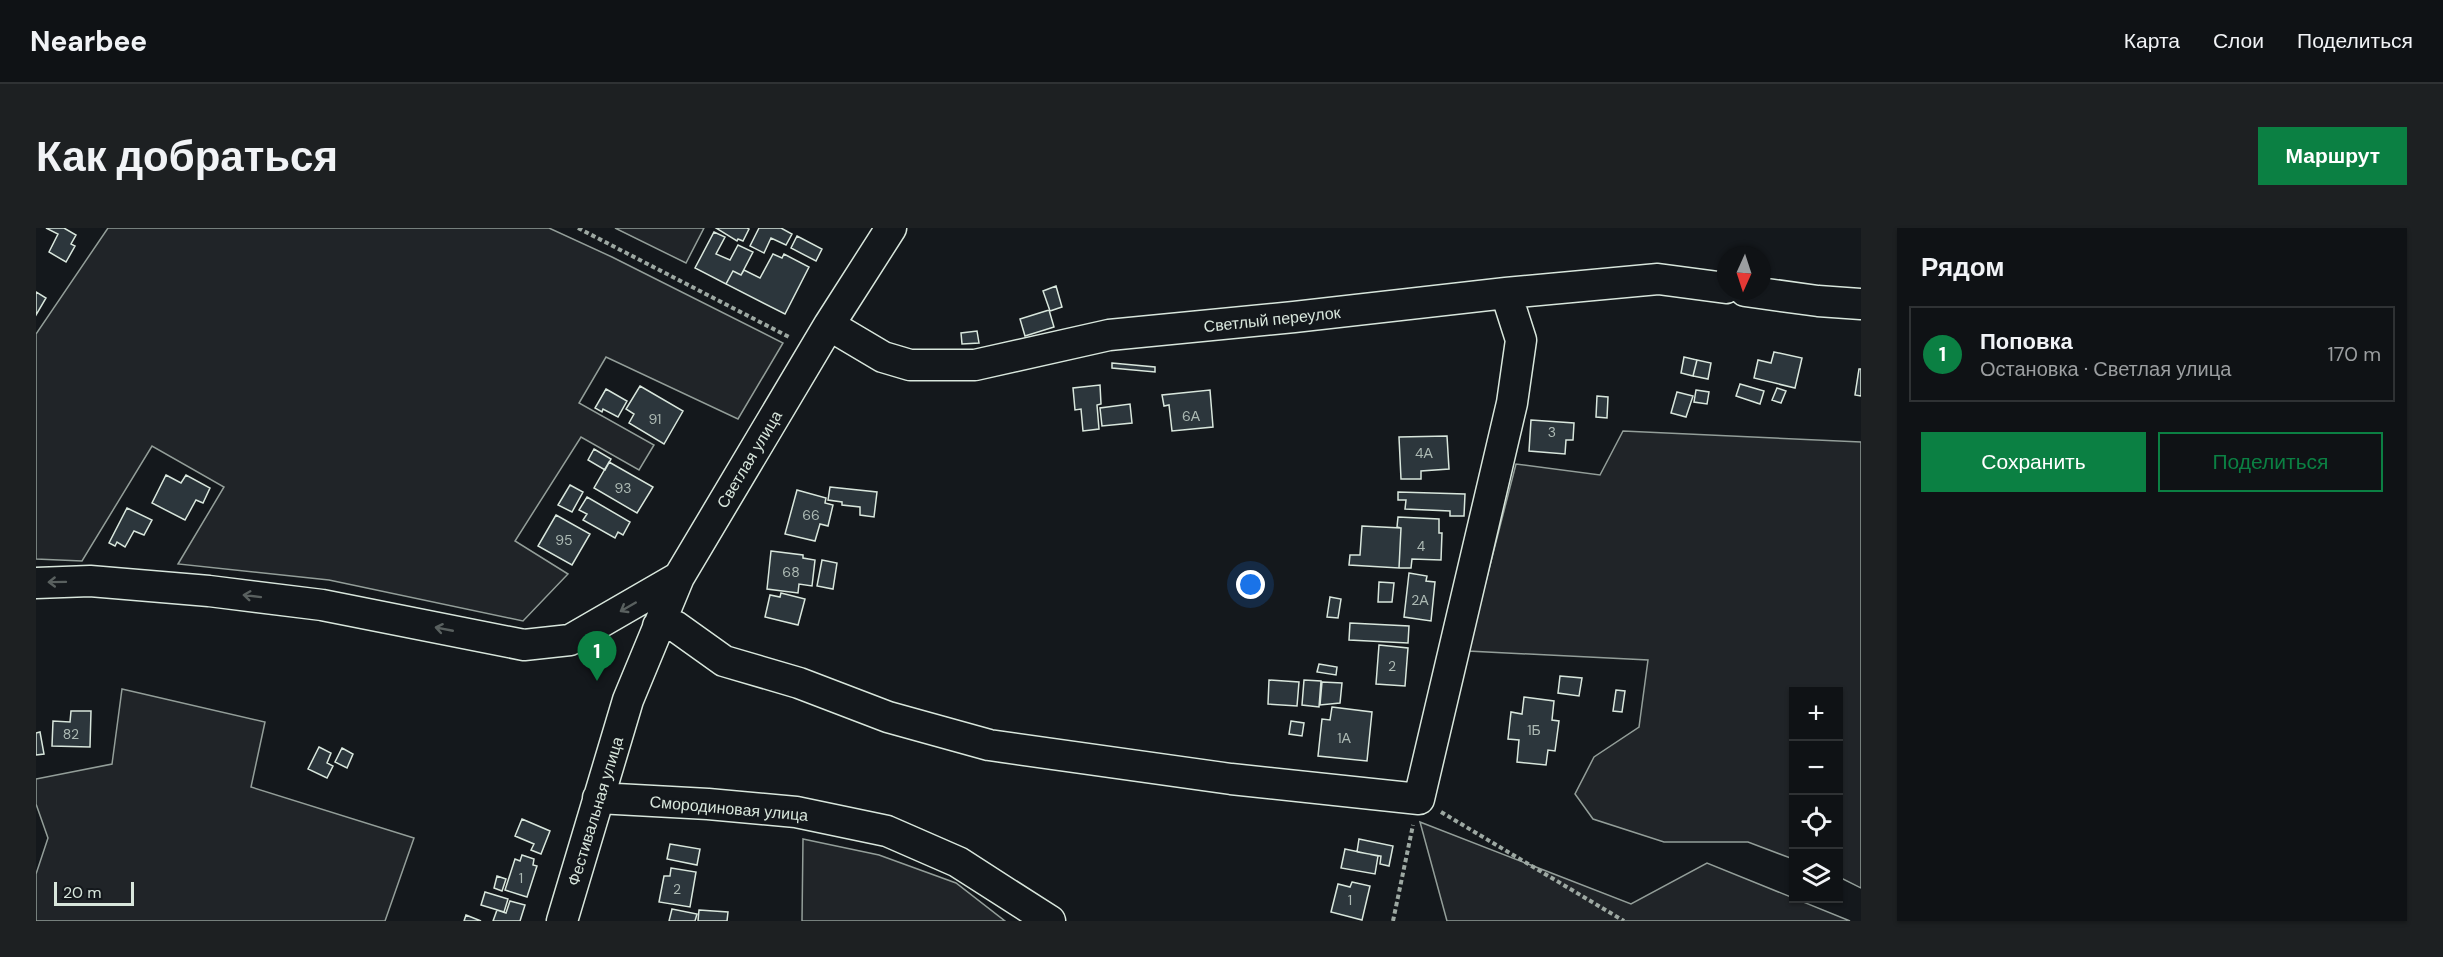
<!DOCTYPE html>
<html lang="ru">
<meta charset="utf-8">
<style>
:root{--surface:#0f1215;--page:#1d2022;--text:#f1f3f6;--muted:#9b9ea0;--line:#2f3234;--accent:#0b8043}
body{margin:0;font-family:"DM Sans",sans-serif;background:var(--page);color:var(--text)}
.controls{position:absolute;right:18px;bottom:18px;display:grid;overflow:hidden;border-radius:0px;box-shadow:0 2px 4px #0004}
.controls button{width:54px;height:54px;display:grid;place-items:center;padding:0;border:0;border-bottom:2px solid var(--line);background:var(--surface);color:var(--text);font:30px sans-serif}
.compass{position:absolute;left:1681px;top:18px;width:54px;height:54px;border-radius:50%;background:var(--surface);box-shadow:0 2px 4px #0004;rotate:183deg}
.scale{position:absolute;left:18px;bottom:15px;width:80px;box-sizing:border-box;padding-left:6px;border:3px solid #d8e6dc;border-top:0;font-size:16px;line-height:21px;white-space:nowrap;color:#d8e6dc;-webkit-text-stroke:4px #14181c;paint-order:stroke}
.you{position:absolute;left:1215px;top:357px;width:21px;height:21px;margin:-15px;border:4px solid #fff;border-radius:50%;background:#1a73e8;box-shadow:0 0 0 9px #1a73e833}
.badge{display:grid;place-items:center;width:39px;height:39px;border-radius:50%;background:var(--accent);color:#fff;font-size:20px;font-weight:700}
.pin{position:absolute;translate:-50% -50px;filter:drop-shadow(0 2px 3px #0008)}
.pin::after{content:'';position:absolute;top:32px;width:21px;height:18px;background:inherit;clip-path:polygon(0 0,100% 0,50% 100%)}
.list{margin:0;padding:0;list-style:none}
h2{display:flex;justify-content:space-between;align-items:center;height:78px;margin:0;padding:0 24px;font-size:26px}
h2 small{font-size:20px;font-weight:400;color:var(--muted)}
.list li{display:grid;grid-template-columns:39px 1fr auto;gap:18px;align-items:center;box-sizing:border-box;height:96px;margin:0 12px 12px;padding:0 12px;border:2px solid var(--line);border-radius:0px}
.list b{display:block;font-size:22px;white-space:nowrap}
.list p{margin:0;font-size:20px;white-space:nowrap;color:var(--muted)}
.list em{font-size:20px;font-style:normal;color:var(--muted)}
.actions{display:flex;gap:12px;padding:18px 24px}
.actions a{flex:1;padding:14px 0;border:2px solid var(--accent);border-radius:0px;text-align:center;font-size:21px;color:var(--accent)}
.actions .main{background:var(--accent);color:#fff}
.icon{flex:none;width:33px;height:33px;fill:none;stroke:currentColor;stroke-width:2;stroke-linecap:round;stroke-linejoin:round}
.map{position:relative;flex:none;width:1825px;height:693px;overflow:hidden;border-radius:0px}
header{display:flex;align-items:center;gap:36px;box-sizing:border-box;height:84px;padding:0 30px;background:var(--surface);border-bottom:2px solid var(--line)}
header strong{font-size:28px}
nav{display:flex;gap:33px;margin-inline-start:auto;font-size:21px}
.intro{display:flex;align-items:center;justify-content:space-between;box-sizing:border-box;height:144px;padding:0 36px}
h1{margin:0;font-size:42px}
.button{padding:15px 27px;border-radius:0px;background:var(--accent);color:#fff;font-size:21px;font-weight:700}
main{display:flex;gap:36px;padding:0 36px}
aside{flex:1;background:var(--surface);border-radius:0px;box-shadow:0 2px 4px #0004}
.map>svg:first-child{display:block}
.green{fill:#202428;stroke:#939e99;stroke-width:1.5}
.building{fill:#2c363c;stroke:#d8e6dc;stroke-width:1.5}
.lines{fill:none;stroke-linecap:round;stroke-linejoin:round}
.minor-casing{stroke:#d8e6dc;stroke-width:33}
.path{stroke:#9da8a2;stroke-width:4;stroke-dasharray:4.5 3;stroke-linecap:butt}
.minor{stroke:#14181c;stroke-width:30}
.oneway{stroke:#59605f}
.labels{text-anchor:middle;stroke-width:4.5;stroke-linejoin:round;paint-order:stroke}
.number-label{font-size:14px;fill:#adbab4}
.street-label{font-size:16px;fill:#d8e6dc;stroke:#14181c}
</style>
<header>
<strong>Nearbee</strong>
<nav><a>Карта</a><a>Слои</a><a>Поделиться</a></nav>
</header>
<div class="intro"><h1>Как добраться</h1><a class="button">Маршрут</a></div>
<main>
<div class="map">
<svg width="1825" height="693" viewBox="0 0 1825 693">
<rect width="100%" height="100%" fill="#14181c"/>
<path class="green" d="M72,0H513L576,29L747,115L702,191L570,129L543,175L618,217L603,242L545,209L479,313L532,346L487,393L293,352L142,336L188,259L116,218L46,333L0,331V106Z
M579,0H668L650,35Z
M1587,203L1825,214V660L1803,649L1802,464H1758L1757,631L1712,614H1628L1557,591L1539,566L1558,529L1603,499L1612,432L1432,423L1480,236L1564,247Z
M86,461L229,494L215,559L378,610L349,693H0V646L12,610L0,576V551L76,536Z
M1384,594L1595,676L1671,635L1814,693H1411Z
M767,611L843,627L920,655L969,693H766Z"/>
<path class="building" d="M10,0H28L40,7L35,16L39,18L30,34L13,24L22,6Z
M680,0H711L713,1L707,13L702,11L701,13Z
M723,0H745L756,6L750,17L735,10L728,25L714,18Z
M678,4L689,9L680,26L694,32L702,17L717,24L705,47L697,43L690,56L659,40Z
M761,8L786,21L780,33L755,20Z
M737,26L746,30L748,26L773,39L749,86L690,56L697,43L705,47L708,42L724,50Z
M1020,58L1026,79L1014,83L1007,63Z
M0,64L10,70L0,87Z
M1013,82L1018,99L989,108L984,91Z
M941,103L943,115L926,116L925,105Z
M1738,124L1766,130L1759,160L1718,150L1722,132L1735,135Z
M1648,129L1661,132L1657,148L1645,145Z
M1661,132L1675,135L1672,151L1657,148Z
M1076,135L1119,139V144L1076,140Z
M1823,141H1825V168L1819,167Z
M1704,156L1728,163L1724,176L1700,168Z
M1064,157L1065,176L1061,177L1063,201L1047,203L1045,181L1039,182L1037,160Z
M604,158L647,183L628,216L593,195L598,186L590,181Z
M1741,160L1750,163L1745,175L1736,172Z
M570,161L591,173L582,189L567,181L566,184L559,180Z
M1174,162L1177,199L1136,203L1133,177L1128,178L1126,167Z
M1660,162L1673,164L1671,176L1658,174Z
M1641,164L1657,168L1650,189L1635,185Z
M1561,168L1572,169L1571,190L1560,189Z
M1094,176L1096,195L1066,198L1064,180Z
M1495,192L1538,195L1537,212H1530L1529,226L1493,223Z
M1411,208L1413,241L1385,243V251H1365L1363,209Z
M558,221L575,231L569,242L552,232Z
M573,234L617,259L601,285L558,260Z
M130,247L145,255L150,247L174,260L167,275L160,272L149,292L116,275Z
M534,257L547,264L536,284L522,277Z
M794,259L841,264L838,289L824,287V279L806,277V274L792,272Z
M761,262L790,270L789,275L797,277L792,298L784,296L779,313L749,306Z
M1362,264L1429,266L1428,288H1414V283L1369,281L1370,272H1362Z
M551,269L594,294L587,307L582,304L579,310L547,292L551,286L543,282Z
M91,280L116,292L108,307L98,303L89,319L81,314L79,318L73,315Z
M520,287L554,306L536,337L502,318Z
M1362,289L1403,291V305H1406L1405,332L1376,331L1375,340H1363L1365,300L1361,299Z
M1326,298L1365,300L1363,340L1313,337L1314,327H1324Z
M735,323L767,327V330L779,332L776,358L763,356L762,365L731,361Z
M786,332L801,335L797,361L781,358Z
M1373,345L1391,348L1390,353L1399,354L1395,393L1368,389Z
M1343,354L1358,355L1356,374H1342Z
M745,365L769,371L762,397L729,389L734,367L744,369Z
M1294,369L1305,371L1302,390L1291,389Z
M1314,395L1373,398L1372,415L1313,412Z
M1343,417L1372,420L1369,458L1340,456Z
M1283,436L1301,439L1300,447L1281,444Z
M1524,448L1546,450L1543,468L1522,465Z
M1233,452L1263,454L1261,478L1232,476Z
M1268,452L1285,453L1283,479L1266,477Z
M1286,454L1306,455L1304,475L1284,477Z
M1580,462L1589,463L1586,484L1577,483Z
M1488,469L1518,473L1516,492L1523,493L1519,523L1512,522L1510,537L1481,534L1483,512L1472,511L1475,484L1486,486Z
M1296,479L1336,484L1331,533L1282,528L1286,491L1294,492Z
M35,483H55L54,519L16,518L17,493L34,494Z
M1255,493L1268,495L1266,508L1253,506Z
M4,504L8,526L0,527V505Z
M283,519L295,525L291,535L297,538L291,550L272,541Z
M306,520L317,526L311,540L299,534Z
M486,591L514,603L505,626L495,622L498,616L479,608Z
M1323,611L1357,618L1353,638L1344,636L1345,628L1321,624Z
M634,616L664,621L661,637L631,631Z
M1309,621L1342,628L1339,646L1305,640Z
M486,627L498,631L497,637L501,638L491,669L469,662L479,631L484,633Z
M635,640L660,644L654,679L623,674L628,648H634Z
M461,648L470,651L466,663L458,660Z
M1316,654L1334,658L1326,692L1295,684L1302,656L1314,659Z
M449,664L472,671L468,684L445,677Z
M474,673L489,677L484,693H457L461,682L470,685Z
M636,681L661,686L659,693H633Z
M663,682L692,684L691,693H662Z
M430,687L445,693H428Z"/>
<g class="lines">
<g class="minor-casing">
<path id="minor" d="M1709,63L1782,73L1825,76
M793,97L847,129L874,137H939L1073,107L1258,89L1470,65L1622,51L1690,60
M0,355L54,353L173,363L286,377L488,417L534,412L643,349
M622,398H639L688,433L763,455L852,489L953,517L1195,551L1383,571L1476,175L1485,112L1470,65
M562,570L672,576L760,584L851,603L922,634L1014,693
M526,693L592,472L643,349L793,97L855,0"/>
</g>
<path class="path" d="M542,0L753,109
M1405,584L1588,693
M1357,693L1377,597"/>
<use href="#minor" class="minor"/>
</g>
<defs><path id="oneway-shaft" d="M-6 0H5M1.5-3L5.5 0L1.5 3" fill="none" stroke-width="1.6" stroke-linecap="round" stroke-linejoin="round" transform="scale(1.5)"/></defs>
<g class="oneway">
<use href="#oneway-shaft" transform="translate(21 354) rotate(179)"/>
<use href="#oneway-shaft" transform="translate(216 368) rotate(-173)"/>
<use href="#oneway-shaft" transform="translate(592 379) rotate(150)"/>
<use href="#oneway-shaft" transform="translate(408 401) rotate(-169)"/>
</g>
<g class="labels">
<g class="number-label">
<text x="1155" y="193">6А</text>
<text x="619" y="196">91</text>
<text x="1516" y="209">3</text>
<text x="1388" y="230">4А</text>
<text x="587" y="265">93</text>
<text x="775" y="292">66</text>
<text x="528" y="317">95</text>
<text x="1385" y="323">4</text>
<text x="755" y="349">68</text>
<text x="1384" y="377">2А</text>
<text x="1356" y="443">2</text>
<text x="1498" y="507">1Б</text>
<text x="35" y="511">82</text>
<text x="1308" y="515">1А</text>
<text x="485" y="655">1</text>
<text x="641" y="666">2</text>
<text x="1314" y="677">1</text>
</g>
<g class="street-label">
<text transform="translate(1236 91) rotate(-6)" y="6">Светлый переулок</text>
<text transform="translate(713 231) rotate(-59)" y="6">Светлая улица</text>
<text transform="translate(693 580) rotate(5)" y="6">Смородиновая улица</text>
<text transform="translate(559 583) rotate(-73)" y="6">Фестивальная улица</text>
</g>
</g>
</svg>
<div class="controls">
<button>+</button>
<button>−</button>
<button><svg class="icon" aria-label="locate" viewBox="0 0 24 24"><circle cx="12" cy="12" r="6"/><path d="M12 2v4M12 18v4M2 12h4M18 12h4"/></svg></button>
<button><svg class="icon" aria-label="layers" viewBox="0 0 24 24"><path d="M12 4l9 5-9 5-9-5zM3 14l9 5 9-5"/></svg></button>
</div>
<svg class="compass" viewBox="-18 -18 36 36"><path d="M0-13l5 13h-10z" fill="#e53935"/><path d="M0 13l5-13h-10z" fill="#9b9ea0"/></svg>
<div class="scale">20 m</div>
<div class="you"></div>
<div class="pin badge" style="left:561px;top:453px">1</div>
</div>
<aside>
<h2>Рядом<small></small></h2>
<ul class="list">
<li><span class="badge">1</span><div><b>Поповка</b><p>Остановка · Светлая улица</p></div><em>170 m</em></li>
</ul>
<div class="actions"><a class="main">Сохранить</a><a>Поделиться</a></div>
</aside>
</main>
